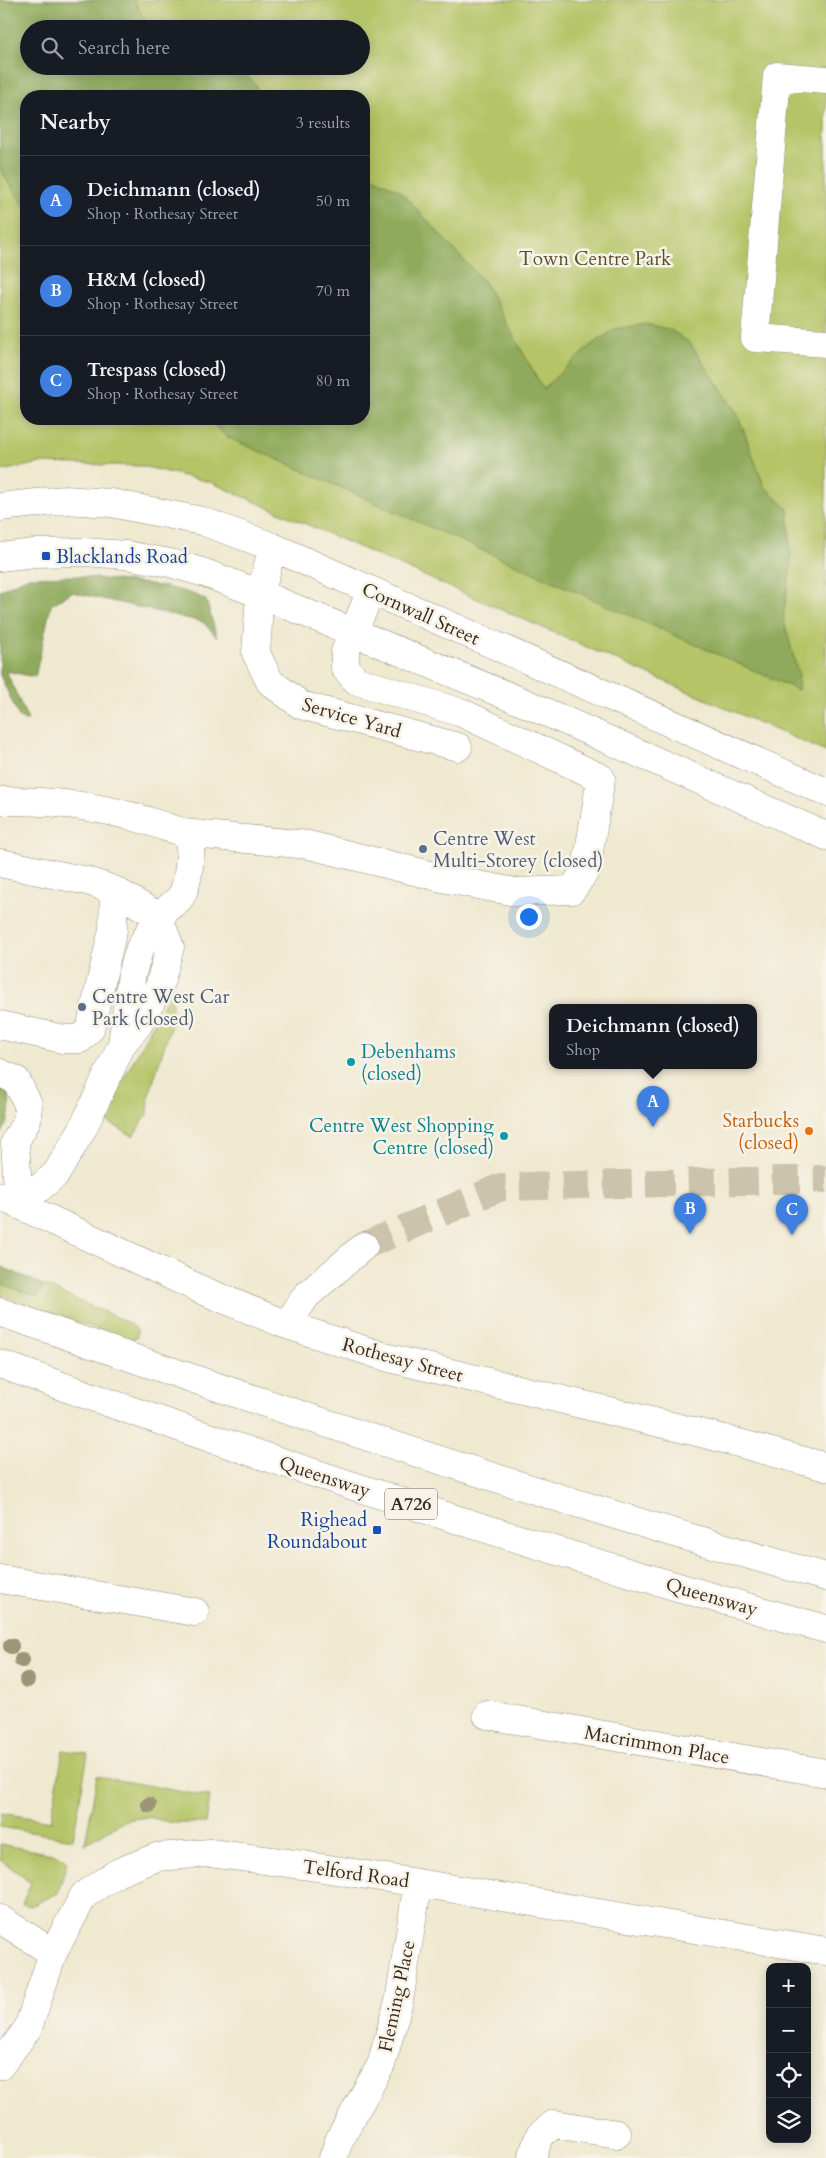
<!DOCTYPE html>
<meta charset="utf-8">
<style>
:root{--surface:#171b24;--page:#20242c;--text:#f1f3f6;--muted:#9ea1a6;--line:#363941;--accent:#7c3aed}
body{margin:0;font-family:Cardo,serif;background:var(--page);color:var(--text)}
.controls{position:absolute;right:15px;bottom:15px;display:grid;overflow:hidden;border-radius:10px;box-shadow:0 2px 12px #0003}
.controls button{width:45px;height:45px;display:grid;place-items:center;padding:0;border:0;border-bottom:1px solid var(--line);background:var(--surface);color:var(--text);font:25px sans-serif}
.you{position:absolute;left:528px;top:916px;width:18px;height:18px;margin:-12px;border:4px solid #fff;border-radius:50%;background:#1a73e8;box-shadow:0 0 0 8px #1a73e833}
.badge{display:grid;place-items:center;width:32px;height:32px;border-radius:50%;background:var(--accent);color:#fff;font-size:16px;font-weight:700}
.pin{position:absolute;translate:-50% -41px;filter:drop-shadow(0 1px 2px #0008)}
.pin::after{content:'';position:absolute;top:26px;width:18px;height:15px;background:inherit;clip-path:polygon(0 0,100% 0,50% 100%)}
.popup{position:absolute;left:549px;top:1004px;width:208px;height:65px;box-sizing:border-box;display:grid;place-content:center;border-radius:10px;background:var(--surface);filter:drop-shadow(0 1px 4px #0005);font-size:16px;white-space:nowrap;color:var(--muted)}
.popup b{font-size:19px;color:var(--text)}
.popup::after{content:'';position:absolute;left:50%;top:100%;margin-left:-10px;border:10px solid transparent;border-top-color:var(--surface)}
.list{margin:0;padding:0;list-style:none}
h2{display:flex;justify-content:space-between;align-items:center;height:65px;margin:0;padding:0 20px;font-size:21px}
h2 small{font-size:16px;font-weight:400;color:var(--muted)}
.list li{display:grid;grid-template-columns:32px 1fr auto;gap:15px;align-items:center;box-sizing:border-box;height:90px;padding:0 20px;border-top:1px solid var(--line)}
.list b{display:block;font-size:19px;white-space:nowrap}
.list p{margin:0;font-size:16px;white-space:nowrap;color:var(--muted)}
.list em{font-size:16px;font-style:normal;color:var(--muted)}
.icon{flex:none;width:28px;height:28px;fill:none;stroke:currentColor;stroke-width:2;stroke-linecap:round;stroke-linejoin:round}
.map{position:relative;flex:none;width:826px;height:2158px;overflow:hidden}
.search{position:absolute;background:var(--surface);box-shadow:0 2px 12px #0003;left:20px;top:20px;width:350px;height:55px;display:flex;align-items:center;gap:12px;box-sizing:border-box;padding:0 18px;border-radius:28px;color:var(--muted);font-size:19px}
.panel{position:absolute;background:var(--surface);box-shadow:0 2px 12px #0003;left:20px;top:90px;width:350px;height:335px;border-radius:20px}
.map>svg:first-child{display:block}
.green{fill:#b4c466;stroke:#787742;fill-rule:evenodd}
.forest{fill:#8faa5b;stroke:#656a3c}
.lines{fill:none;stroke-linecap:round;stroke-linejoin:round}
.minor-tunnel{stroke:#cbc3ac;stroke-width:28;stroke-dasharray:28 14;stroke-linecap:butt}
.minor-casing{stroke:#958a77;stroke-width:29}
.highway-casing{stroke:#958a77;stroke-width:29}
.minor{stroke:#fff;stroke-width:28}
.highway{stroke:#fff;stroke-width:28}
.tree{fill:#9c9578}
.transit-dot{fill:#1a4fb4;stroke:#f7f3e8;stroke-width:2}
.service-dot{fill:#5c6f8a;stroke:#f7f3e8;stroke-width:2}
.culture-dot{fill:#0f9aa8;stroke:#f7f3e8;stroke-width:2}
.food-dot{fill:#e8710a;stroke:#f7f3e8;stroke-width:2}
.labels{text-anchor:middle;stroke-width:5;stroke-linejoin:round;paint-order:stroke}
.shield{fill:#f7f3e8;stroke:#73665b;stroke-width:1}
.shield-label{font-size:18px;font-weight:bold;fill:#3b2a1e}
.park-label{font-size:19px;fill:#595030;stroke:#f7f3e8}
.transit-label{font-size:19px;fill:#164399;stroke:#f7f3e8;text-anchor:start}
.street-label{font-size:19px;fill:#3b2a1e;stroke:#f7f3e8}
.service-label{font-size:19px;fill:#4e5e75;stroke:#f7f3e8;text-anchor:start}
.culture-label{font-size:19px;fill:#0d838f;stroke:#f7f3e8;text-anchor:start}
.food-label{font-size:19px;fill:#c56008;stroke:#f7f3e8;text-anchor:end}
</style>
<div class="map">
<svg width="826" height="2158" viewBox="0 0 826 2158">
<rect width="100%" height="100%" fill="#f7f3e8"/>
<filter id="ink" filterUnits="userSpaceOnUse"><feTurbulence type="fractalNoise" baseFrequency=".02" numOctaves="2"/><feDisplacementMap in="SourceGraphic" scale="10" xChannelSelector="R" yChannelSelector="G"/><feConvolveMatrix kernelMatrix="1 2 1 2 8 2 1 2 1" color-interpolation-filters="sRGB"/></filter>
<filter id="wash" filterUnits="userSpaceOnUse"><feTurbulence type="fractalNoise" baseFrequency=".0096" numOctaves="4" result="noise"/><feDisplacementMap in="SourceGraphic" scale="20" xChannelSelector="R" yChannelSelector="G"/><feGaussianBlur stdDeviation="1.12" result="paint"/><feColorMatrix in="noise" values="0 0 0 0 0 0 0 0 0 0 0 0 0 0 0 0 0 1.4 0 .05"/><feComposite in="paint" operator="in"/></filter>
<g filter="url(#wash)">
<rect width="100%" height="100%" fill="#efe9d0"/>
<path class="green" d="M0,0H826V752L210,482L142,466L41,463L0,471ZM29,29H361V66H29ZM26,96H364V419H26Z
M172,989V1022L149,1095L148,1114L133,1136L102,1119Z
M0,1283L38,1297L43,1285L129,1323L137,1329V1337L131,1341L0,1295Z
M63,1750L88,1754L73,1839L0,1827V1813L51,1821Z
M97,1776L210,1797L206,1823H173L148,1817L126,1820L85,1844Z
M0,1844L57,1855L67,1862L58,1893L31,1906L22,1904L31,1883L0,1859Z"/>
<path class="forest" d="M0,0H134L150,29H29V66H237L256,85L257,96H26V208L9,184L0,168Z
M364,172L400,191L484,282L543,389L591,345L615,329L646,324L671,330L690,343L737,413L764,486L788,509L791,565L783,618L799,677L798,690L227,437L208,419H364Z
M77,576C114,581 175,583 206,600L217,637L203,622L72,592L51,605L35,677L6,671L28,720L20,719L0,675V590L29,577Z
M0,1087L9,1092C10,1108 11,1122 0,1135Z
M0,1266L43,1285L38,1297L0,1283Z"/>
</g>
<g filter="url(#ink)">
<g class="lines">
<path class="minor-tunnel" d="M364,1246L501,1187L826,1179"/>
<g class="minor-casing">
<path id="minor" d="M826,80L777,76L755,338L826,343
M0,507L65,500L111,503L202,521L273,547L826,792
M273,547L260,594L256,653L270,682L301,705L458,747
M0,557L35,553L84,552L126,555L170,563L205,573L260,594L525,703L826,836
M0,801C55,800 114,808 166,827C171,829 180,830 184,834C193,844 190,855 189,867C185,897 182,898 158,916L170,947L159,987L138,1025L122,1044
M183,833L309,845L442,878L515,892L572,890L586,870L601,778L462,713L357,681L345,668V652L371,591
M0,863L87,881L114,890L113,929L90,1029L80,1039H63L0,1025
M0,1073L16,1080L28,1104L27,1120L15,1142L19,1205
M0,1196L204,1291L287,1325L389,1358L713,1436L826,1467
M19,1205L56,1174L83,1128L122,1044L132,973L140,948L158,916L114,890
M287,1325L306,1296L364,1246
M0,1579L195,1612
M487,1715L826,1773
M0,1919L53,1953
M0,2066L28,2028L53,1953L84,1895L117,1873L157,1857L210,1853L303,1865L418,1883L826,1951
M333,2158L340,2138L381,2065L399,2001L418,1883
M532,2158L539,2136L554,2124L617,2134"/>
</g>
<g class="highway-casing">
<path id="highway" d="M0,1312C273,1408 547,1498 826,1577
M0,1364C272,1462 547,1553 826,1629"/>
</g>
<use href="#minor" class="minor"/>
<use href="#highway" class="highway"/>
</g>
<g class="tree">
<circle cx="11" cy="1646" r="8"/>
<circle cx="22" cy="1660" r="8"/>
<circle cx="27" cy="1680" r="8"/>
<circle cx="149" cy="1805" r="8"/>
</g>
</g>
<g class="transit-dot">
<rect x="41" y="551" width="10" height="10" rx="2.5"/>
<rect x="372" y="1525" width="10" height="10" rx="2.5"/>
</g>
<g class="service-dot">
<circle cx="423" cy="849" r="5"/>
<circle cx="82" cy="1007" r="5"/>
</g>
<g class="culture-dot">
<circle cx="351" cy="1062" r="5"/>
<circle cx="504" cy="1136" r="5"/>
</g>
<circle class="food-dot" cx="809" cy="1131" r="5"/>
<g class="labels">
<rect class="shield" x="385" y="1488.5" width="52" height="31" rx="4"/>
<g class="shield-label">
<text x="411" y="1510">A726</text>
</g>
<g class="park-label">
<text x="595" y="265">Town Centre Park</text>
</g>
<g class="transit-label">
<text x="56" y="563">Blacklands Road</text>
<text x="367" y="1526" text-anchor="end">Righead<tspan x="367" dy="22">Roundabout</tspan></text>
</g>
<g class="street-label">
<text transform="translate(421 613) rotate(24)" y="7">Cornwall Street</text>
<text transform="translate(352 717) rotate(16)" y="7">Service Yard</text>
<text transform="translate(403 1359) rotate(15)" y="7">Rothesay Street</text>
<text transform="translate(325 1476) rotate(18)" y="7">Queensway</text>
<text transform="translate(712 1596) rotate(16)" y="7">Queensway</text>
<text transform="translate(657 1744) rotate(10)" y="7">Macrimmon Place</text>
<text transform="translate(356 1873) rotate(8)" y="7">Telford Road</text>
<text transform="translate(396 1996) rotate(-78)" y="7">Fleming Place</text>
</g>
<g class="service-label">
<text x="433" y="845">Centre West<tspan x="433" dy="22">Multi-Storey (closed)</tspan></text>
<text x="92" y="1003">Centre West Car<tspan x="92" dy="22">Park (closed)</tspan></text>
</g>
<g class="culture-label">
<text x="361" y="1058">Debenhams<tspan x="361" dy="22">(closed)</tspan></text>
<text x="494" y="1132" text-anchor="end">Centre West Shopping<tspan x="494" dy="22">Centre (closed)</tspan></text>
</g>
<g class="food-label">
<text x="799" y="1127">Starbucks<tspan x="799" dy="22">(closed)</tspan></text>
</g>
</g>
</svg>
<div class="controls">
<button>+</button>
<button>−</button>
<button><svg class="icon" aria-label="locate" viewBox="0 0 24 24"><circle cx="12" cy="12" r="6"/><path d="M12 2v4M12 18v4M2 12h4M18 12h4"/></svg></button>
<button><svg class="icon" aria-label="layers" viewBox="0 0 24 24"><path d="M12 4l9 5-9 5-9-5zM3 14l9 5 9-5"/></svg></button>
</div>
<div class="you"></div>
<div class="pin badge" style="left:653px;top:1127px;background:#3f7fe0">A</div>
<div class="popup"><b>Deichmann (closed)</b>Shop</div>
<div class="pin badge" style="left:690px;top:1234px;background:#3f7fe0">B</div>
<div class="pin badge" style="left:792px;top:1235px;background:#3f7fe0">C</div>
<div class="search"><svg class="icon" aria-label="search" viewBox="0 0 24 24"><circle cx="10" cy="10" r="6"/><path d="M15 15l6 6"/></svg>Search here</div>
<section class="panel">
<h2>Nearby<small>3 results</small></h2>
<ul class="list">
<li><span class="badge" style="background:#3f7fe0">A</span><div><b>Deichmann (closed)</b><p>Shop · Rothesay Street</p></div><em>50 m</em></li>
<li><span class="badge" style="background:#3f7fe0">B</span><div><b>H&amp;M (closed)</b><p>Shop · Rothesay Street</p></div><em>70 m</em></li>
<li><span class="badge" style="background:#3f7fe0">C</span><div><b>Trespass (closed)</b><p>Shop · Rothesay Street</p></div><em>80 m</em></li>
</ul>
</section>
</div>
